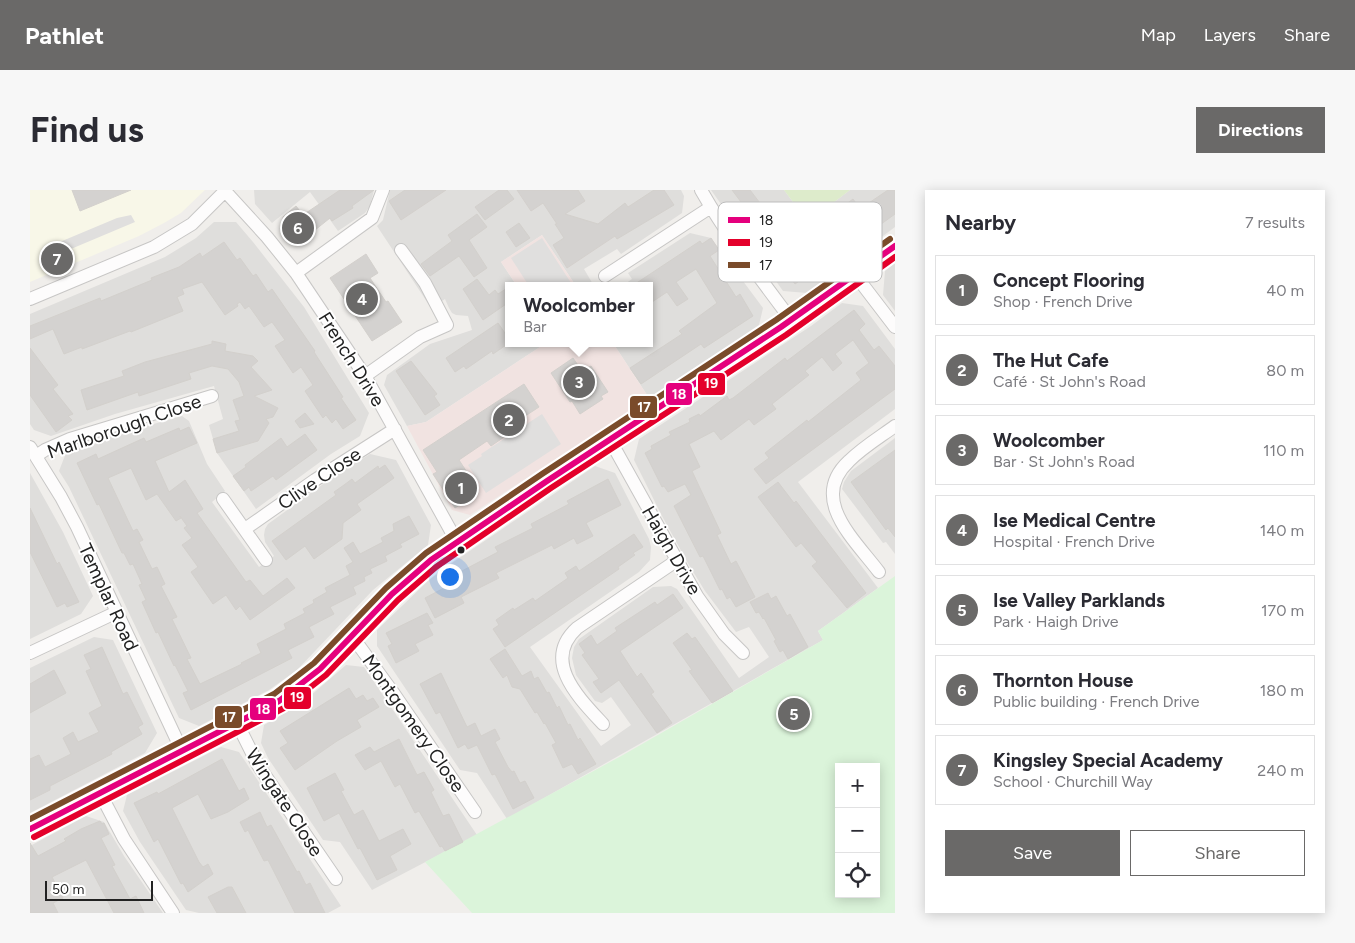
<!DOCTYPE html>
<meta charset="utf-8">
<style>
:root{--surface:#fff;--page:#f7f7f7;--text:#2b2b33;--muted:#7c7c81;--line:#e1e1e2;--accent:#6a6968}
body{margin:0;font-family:Figtree,sans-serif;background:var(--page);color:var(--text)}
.controls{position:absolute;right:15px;bottom:15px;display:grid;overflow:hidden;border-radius:0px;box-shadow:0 2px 12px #0003}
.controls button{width:45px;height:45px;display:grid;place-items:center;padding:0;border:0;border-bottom:1px solid var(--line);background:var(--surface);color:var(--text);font:25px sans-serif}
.scale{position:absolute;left:15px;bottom:12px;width:108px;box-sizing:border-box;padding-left:5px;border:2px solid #222;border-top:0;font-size:14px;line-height:18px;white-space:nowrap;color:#222;-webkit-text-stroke:4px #fff;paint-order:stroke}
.you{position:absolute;left:419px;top:386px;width:18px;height:18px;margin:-12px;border:4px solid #fff;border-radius:50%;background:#1a73e8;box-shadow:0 0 0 8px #1a73e833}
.badge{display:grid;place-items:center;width:32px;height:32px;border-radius:50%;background:var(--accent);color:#fff;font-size:16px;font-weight:700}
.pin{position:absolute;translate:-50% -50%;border:2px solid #fff;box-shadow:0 1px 5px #0006}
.popup{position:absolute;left:475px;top:92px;width:148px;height:65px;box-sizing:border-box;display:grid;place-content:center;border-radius:0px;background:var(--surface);filter:drop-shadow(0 1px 4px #0005);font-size:16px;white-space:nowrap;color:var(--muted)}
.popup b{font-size:19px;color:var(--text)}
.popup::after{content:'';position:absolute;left:50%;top:100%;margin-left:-10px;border:10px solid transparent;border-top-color:var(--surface)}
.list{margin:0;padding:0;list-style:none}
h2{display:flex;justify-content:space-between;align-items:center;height:65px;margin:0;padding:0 20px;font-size:21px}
h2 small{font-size:16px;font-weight:400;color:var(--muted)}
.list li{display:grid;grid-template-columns:32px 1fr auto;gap:15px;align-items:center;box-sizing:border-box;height:70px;margin:0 10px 10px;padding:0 10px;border:1px solid var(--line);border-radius:0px}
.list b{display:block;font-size:19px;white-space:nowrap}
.list p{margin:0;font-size:16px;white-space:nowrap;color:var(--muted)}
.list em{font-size:16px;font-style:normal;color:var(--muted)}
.actions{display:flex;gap:10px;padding:15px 20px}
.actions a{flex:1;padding:11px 0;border:1px solid var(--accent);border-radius:0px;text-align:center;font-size:18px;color:var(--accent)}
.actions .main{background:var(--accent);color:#fff}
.icon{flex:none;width:28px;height:28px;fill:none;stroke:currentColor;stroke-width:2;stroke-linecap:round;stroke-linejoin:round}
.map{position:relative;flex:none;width:865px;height:723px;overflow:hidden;border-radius:0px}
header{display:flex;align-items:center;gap:30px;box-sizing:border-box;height:70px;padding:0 25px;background:var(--accent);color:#fff}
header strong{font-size:24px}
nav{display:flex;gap:28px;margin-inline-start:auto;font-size:18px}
.intro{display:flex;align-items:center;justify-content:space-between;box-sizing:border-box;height:120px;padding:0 30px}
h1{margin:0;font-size:35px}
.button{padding:12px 22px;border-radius:0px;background:var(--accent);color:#fff;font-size:18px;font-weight:700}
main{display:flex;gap:30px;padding:0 30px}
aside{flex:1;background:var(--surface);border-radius:0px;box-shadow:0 2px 12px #0003}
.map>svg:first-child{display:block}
.residential{fill:#dfdedc}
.commercial{fill:#f1e3e1}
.education{fill:#f8f7e8}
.grass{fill:#ddebcb}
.park{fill:#dbf4da;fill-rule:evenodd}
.parking{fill:#e0dfde}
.building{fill:#d4d2d0;stroke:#d3d0cc}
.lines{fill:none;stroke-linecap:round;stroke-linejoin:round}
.minor-casing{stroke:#c7c6c5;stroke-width:14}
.minor{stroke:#fdfcfc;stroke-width:12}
.bus-1-casing{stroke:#fff;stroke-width:10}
.bus-2-casing{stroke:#fff;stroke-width:10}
.bus-3-casing{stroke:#fff;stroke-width:10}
.bus-1{stroke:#e5007d;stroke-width:6}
.bus-2{stroke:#e4002b;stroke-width:6}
.bus-3{stroke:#7a4b2a;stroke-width:6}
.bus-dot{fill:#222;stroke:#fff;stroke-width:2}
.labels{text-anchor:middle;stroke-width:4;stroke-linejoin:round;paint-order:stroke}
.street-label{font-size:19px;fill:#222;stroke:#fff}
.key{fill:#fff;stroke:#bdbdbd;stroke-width:1}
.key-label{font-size:14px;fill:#222}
.line-badge{stroke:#fff;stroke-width:2}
.badge-label{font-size:14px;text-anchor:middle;font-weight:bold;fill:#fff}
</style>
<header>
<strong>Pathlet</strong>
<nav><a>Map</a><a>Layers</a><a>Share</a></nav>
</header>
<div class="intro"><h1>Find us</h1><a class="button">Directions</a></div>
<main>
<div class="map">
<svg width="865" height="723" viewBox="0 0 865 723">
<rect width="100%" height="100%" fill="#f0eeeb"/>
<path class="residential" d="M224,0H344L340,16L335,23L308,41L280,2L242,33L225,14Z
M360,0H651L654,6L652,23L591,64L587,59L554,79L564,96H546L512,45L471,72L487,96H479V153H516L396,232L377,236L354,195L357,185L400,154L442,140L438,126L426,125L422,123L419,118L415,109L401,118L347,36L353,30Z
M681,0H754L778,32L820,0H865V37L777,103L753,101Z
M184,32H206L223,52L274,117L339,223L330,246L301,264L226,319L187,263L179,235L193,229L184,196L85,224L21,246L4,240L0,234V124L135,67L166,48Z
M660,43L681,48L733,118L729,135L619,208L583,153H619V96H592L602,89L598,83Z
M865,73V121L853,105L855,81Z
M812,113L833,116L865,159V219L768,292L848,398L788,441L793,450L477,629L447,583L430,580L347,456V440L399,390L422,373L565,276L585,283L619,349L621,357L620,370L609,382L500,457L571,556L601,535L581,507L572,513L565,511L546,485L542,468L544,457L549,449L623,397L641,396L647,399L709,488L739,467L719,437L706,442L675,401L659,375L632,326L604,270L609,249L781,136Z
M152,226L159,231L177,274L195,301L182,312L229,377L244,366L235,352L234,345L235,339L238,334L300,289L340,264L366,270L401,335L398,355L343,400L267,480L239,500L169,536L149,528L39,297L29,281L36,263L81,246Z
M865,248V364L856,352L853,353L812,299L814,292L821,281Z
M0,283L33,342L63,406L51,424L0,449Z
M64,447L83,450L127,543L115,563L0,623V478Z
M316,475L334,477L447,645L342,700L310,652L293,650L238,568L231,553L234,535L272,513Z
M191,557L209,562L311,716L298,723H169L156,720L110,652L93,621L97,605Z
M56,626L74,632L94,666L133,723H0V656Z"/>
<path class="commercial" d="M512,45L546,96H487L471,72Z
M516,153H583L619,208L440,325L422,320L377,236L396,232Z"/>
<path class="education" d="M0,0H175L151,23L134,33L109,46L0,92Z"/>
<path class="grass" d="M754,0H820L778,32Z"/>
<path class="park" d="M865,386V723H442L395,672L593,565L793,450L788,441ZM809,577H846V704H809Z"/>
<path class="parking" d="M101,25L105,32L29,64L25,54L87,28Z
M512,48L543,96H499L481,68Z
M512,224L531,254L456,303L438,275L452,266L451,264Z"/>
<path class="building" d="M42,0H101L50,21Z
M310,0H344L322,16L323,18L302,31L300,28L265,56L250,38L255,34L253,31V27L266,16L273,25Z
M375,0H416L371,30L359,11Z
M469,0H477L484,9L455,30L445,17Z
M487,0H548L555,11L535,24L568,34L595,13L598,17L624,0H634L644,15L587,49L585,46L537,78L523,55L534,48L525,34H527L513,13L501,21Z
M702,0H720L733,17L739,13L766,48L774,42L779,50L815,24L811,18L823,9L830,19L858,0H865V24L774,90L772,89L765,94L725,38L723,39L706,16L711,12Z
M447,24L457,37L439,50L457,78L444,87L429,66L400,86L391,74L422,51L418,45Z
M489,33L500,48L486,57L476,42Z
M681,48L689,60L680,66L706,107L710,104L723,126L674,158L671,154L611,194L600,178L652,144L649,141L687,113L666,79L646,92L658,109L647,116L637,102L619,114V96H602L670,51L672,54Z
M194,52L207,70L210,68L223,86L226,84L238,102L242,99L285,161L284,162L313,207L311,208L326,230L313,239L306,229L302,233L296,225L293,228L275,201L283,195L271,177L263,183L245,156L255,150L242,132L234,137L219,116L215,119L210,112L207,114L208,116L195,125L172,92L152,99L154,104L147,107L153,121L101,142L100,141L52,159V157L34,164L23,139L0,149V136L70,108L71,111L122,90L121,88L149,77L170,63L172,67Z
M336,64L348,83L340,88L356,112L358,111L372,132L342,151L300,88Z
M447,89L459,105L465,100L468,104L479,97V112L453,130L433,99Z
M824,120L835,134L829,140L844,160L849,156L865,176V199L736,294L724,279L739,268L735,263L777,230L778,232L831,190L826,183L839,173L823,150L805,164L812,173L803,181L792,167L775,181L779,185L742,214L746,219L724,235L719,229L691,250L684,241L659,254L670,277L662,281L691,343L687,345L701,374L706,371L725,407L706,417L700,407L697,409L692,399L690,400L673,366L670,367L644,316L661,305L655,294L638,302L634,296L632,297L615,263L622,259L621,256L641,245L639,242L660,232L659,229L669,224L670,226L697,206L699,210L703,208L755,168L757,171Z
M468,133L479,149V153L463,164L462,161L436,179L434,176L425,182L416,168Z
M182,151L196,154L195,161L223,166L228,171L221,177L242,200L224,206L248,218L243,227L236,229L239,233L228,251L187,263L183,249L209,241L205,231L210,230L203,210L214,206L209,192L198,179L182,176L159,183L161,189L109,206L108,202L57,220L51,200L94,186L92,181L115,172L182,154Z
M0,158L28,195L23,199L43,224L38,226L42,230L26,242L0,205Z
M543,168L552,181L561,176L578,202L571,206L573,209L550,224L542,211L540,212L521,183Z
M381,171L407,204L404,206L410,215L395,225L366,181Z
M494,194L509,217L477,238L480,243L461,256L457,251L429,270L444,293L438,296L445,305L425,318L403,284L407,282L393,260Z
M275,223L284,234L270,238L265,231Z
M159,237L167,253L125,271L139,302L155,290L173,319L167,323L216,392L220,390L233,406L257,388L265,398L220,430L210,416L206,420L196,405L183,414L161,382L168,377L152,355L162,348L154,338L157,336L150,326L151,328L146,331L127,304L116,310L101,278L78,288L103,341L107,339L113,350L109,352L122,379L127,377L135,394L131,396L147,427L142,429L161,468L157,469L170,494L212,474L211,473L231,463L227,454L256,439L254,434L275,423L273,419L284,413L283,410L297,402L295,398L320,385L316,376L323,372L314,358L323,352L330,364L353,352L351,348L364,341L363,334L379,326L389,344L370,354L372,357L355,366L357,371L340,379L342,383L334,387L335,391L323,397L326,404L300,417L304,424L279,437L284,447L258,460L262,468L161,520L153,503L158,501L145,475L144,476L128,442L126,443L112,412L116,410L109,395L112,394L103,374L100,375L94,363H92L69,314L67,315L47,273L66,264L68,269L114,248L116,252L149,238L150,241Z
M275,244L287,260L246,290L243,286L221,301L219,297L214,301L203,286L216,277L215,275L251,248L257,257Z
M865,260V347L858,338L856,340L821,292Z
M355,275L364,288L327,314L331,320L313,333L312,349L284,369L275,356L256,370L242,351L306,305L304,302L314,295L322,289L325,293L348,276L349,279Z
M578,289L591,315L556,333L563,346L547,354L544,348L524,359L522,355L466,383L469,388L431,407L434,413L405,428L395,408L433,388L430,382L468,362L465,357L503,338L501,334L539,314L537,311Z
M748,292L764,313L766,311L836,403L817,418L782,376L787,372L771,353L766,357L728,307Z
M0,318L27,374L29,372L49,412L37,417L35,413L27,417L0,362Z
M604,344L613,357L603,363L605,365L588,377L589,379L475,457L463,439L469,435L466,430L483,418L484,420L503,408L505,411L538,388L535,383L546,376L549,381Z
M738,403L741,409L746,406L757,426L760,424L778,457L758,469L753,460L750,462L744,451L746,450L734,428L733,429L729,422L726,423L720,412Z
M643,404L653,418L590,461L607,487L611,483L624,502L621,504L642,533L627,543L589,490L571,503L563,492L569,489L552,465L555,463L549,454L561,445L567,455L587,441L585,438L625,412L627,415Z
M397,423L403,433L398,435L403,445L385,454L389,461L366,473L358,456L362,454L356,443Z
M657,443L662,449L665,447L703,501L682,513L659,481L662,480L643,453Z
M72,457L93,504L97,502L113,534L108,537L112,544L81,562L82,564L20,596V600L0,610V569L9,565L15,577L41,564L33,548L43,542L48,552L69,542L59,523L72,516L56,481L61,479L54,465Z
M475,459L492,486L501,481L504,489L508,487L517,503L519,502L527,518L529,516L538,535L540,534L548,550L550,548L566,574L548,584L542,574L533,578L522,555L526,553L515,533L514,534L507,522L505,523L490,499L482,497L477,485L473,488L460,469Z
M24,480L36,503L0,523V494Z
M411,483L437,537L445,533L451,546L465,539L470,549L465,552L478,577L482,582L484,581L490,593L495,591L504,608L483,619L465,584L462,585L447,555L438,559L435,554L428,558L410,522L406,524L390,494Z
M319,498L326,509L333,505L337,511L343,508L349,517L327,530L331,537L307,551L265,580L250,558L258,553L250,541Z
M369,549L387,585L394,582L404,600L401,602L413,626L419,624L433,652L415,661L412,656L410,657L389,621L385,623L370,594L365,597L351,571L335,580L325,565L340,557L344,562Z
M192,569L209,601L214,598L219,609L198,622L181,629L168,604L142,618L169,672L173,677L178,674L183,684L158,702L153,693L151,694L128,649L124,652L104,613L127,602L128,604Z
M305,583L314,600L311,601L324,625L333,620L349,651L373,639L381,654L360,666L367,680L347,690L330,658L328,659L309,623L294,631L277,598Z
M230,622L237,637L241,635L267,682L269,681L276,695L280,693L295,723H265L238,670L234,671L218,640L215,642L210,632Z
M70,631L72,634L74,633L79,644L71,648L85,675L82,676L100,709L106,706L114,723H84L56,670L22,687L33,708L23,713L28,723H0V653L8,666L36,651L34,649L51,639Z
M198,697H202L216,723H187L178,707Z"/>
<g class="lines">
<g class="minor-casing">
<path id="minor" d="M671,0C697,46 730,88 762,131
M195,1L237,47L266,83L335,186L427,352
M266,83L342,28L353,0
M575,86L681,17
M826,86L865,137
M0,109L124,57L162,34L196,0
M335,186L390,147L417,135L395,93L371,60
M580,250L667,406L694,444L713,463
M0,257L31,307L47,337L152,561
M6,266L15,260L40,249L182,206
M193,309L236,370
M215,339L285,290L365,239
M849,382C825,350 778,309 819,271C833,257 850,247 865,236
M320,447L330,457L362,501L445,622
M0,463L87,422
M207,533L228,575L306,689
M573,534C549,508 511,471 547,438L646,371
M70,603L94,649L143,723
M0,639L249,511C308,474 345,411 401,370C553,261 716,169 865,56"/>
</g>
<use href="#minor" class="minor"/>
<g class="bus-1-casing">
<path id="bus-1" d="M0,639L249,511L290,479L362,404L401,370L517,291L751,137L865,56"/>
</g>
<g class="bus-2-casing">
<path id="bus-2" d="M4,647L254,518L296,485L368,410L406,377L521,298L756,145L865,67"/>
</g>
<g class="bus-3-casing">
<path id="bus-3" d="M0,629L244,504L284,473L356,398L396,363L512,284L746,130L860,49"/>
</g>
<use href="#bus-1" class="bus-1"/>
<use href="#bus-2" class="bus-2"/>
<use href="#bus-3" class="bus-3"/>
</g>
<circle class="bus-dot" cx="431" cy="360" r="4.5"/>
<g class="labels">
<g class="street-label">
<text transform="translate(322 169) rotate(58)" y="7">French Drive</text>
<text transform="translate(94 236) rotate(-19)" y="7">Marlborough Close</text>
<text transform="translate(289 288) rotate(-34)" y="7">Clive Close</text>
<text transform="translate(642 360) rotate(60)" y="7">Haigh Drive</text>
<text transform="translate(79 407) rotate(65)" y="7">Templar Road</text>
<text transform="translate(384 533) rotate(55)" y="7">Montgomery Close</text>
<text transform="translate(255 612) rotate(57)" y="7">Wingate Close</text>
</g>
</g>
<rect x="688" y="12" width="164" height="80" rx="8" class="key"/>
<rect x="698" y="27" width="22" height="6" fill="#e5007d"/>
<rect x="698" y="49" width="22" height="7" fill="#e4002b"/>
<rect x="698" y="72" width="22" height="6" fill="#7a4b2a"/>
<g class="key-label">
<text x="729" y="35">18</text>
<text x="729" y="57">19</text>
<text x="729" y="80">17</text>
</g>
<g class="line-badge">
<rect x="667" y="182" width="29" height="24" rx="5" fill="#e4002b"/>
<rect x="635" y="192" width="28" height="24" rx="5" fill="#e5007d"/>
<rect x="599" y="205" width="29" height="24" rx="5" fill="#7a4b2a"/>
<rect x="253" y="496" width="29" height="24" rx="5" fill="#e4002b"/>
<rect x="219" y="507" width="28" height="24" rx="5" fill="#e5007d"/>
<rect x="184" y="515" width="29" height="24" rx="5" fill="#7a4b2a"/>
</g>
<g class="badge-label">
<text x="681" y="198">19</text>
<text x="649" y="209">18</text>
<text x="614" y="222">17</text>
<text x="267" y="512">19</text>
<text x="233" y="524">18</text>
<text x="199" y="532">17</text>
</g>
</svg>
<div class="controls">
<button>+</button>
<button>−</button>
<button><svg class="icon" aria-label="locate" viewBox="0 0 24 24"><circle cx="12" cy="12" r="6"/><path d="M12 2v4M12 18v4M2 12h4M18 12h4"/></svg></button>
</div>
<div class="scale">50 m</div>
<div class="you"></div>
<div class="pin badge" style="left:431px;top:298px">1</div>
<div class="pin badge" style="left:479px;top:230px">2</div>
<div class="pin badge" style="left:549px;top:192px">3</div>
<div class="popup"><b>Woolcomber</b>Bar</div>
<div class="pin badge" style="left:332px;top:109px">4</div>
<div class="pin badge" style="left:764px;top:524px">5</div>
<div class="pin badge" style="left:268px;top:38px">6</div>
<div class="pin badge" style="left:27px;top:69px">7</div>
</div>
<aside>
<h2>Nearby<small>7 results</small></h2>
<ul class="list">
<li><span class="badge">1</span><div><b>Concept Flooring</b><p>Shop · French Drive</p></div><em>40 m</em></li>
<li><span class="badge">2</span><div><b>The Hut Cafe</b><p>Café · St John's Road</p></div><em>80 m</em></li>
<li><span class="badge">3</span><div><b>Woolcomber</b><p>Bar · St John's Road</p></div><em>110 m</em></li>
<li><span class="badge">4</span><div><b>Ise Medical Centre</b><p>Hospital · French Drive</p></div><em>140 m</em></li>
<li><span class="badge">5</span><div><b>Ise Valley Parklands</b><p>Park · Haigh Drive</p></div><em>170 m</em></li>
<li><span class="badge">6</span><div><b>Thornton House</b><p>Public building · French Drive</p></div><em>180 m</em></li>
<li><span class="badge">7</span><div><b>Kingsley Special Academy</b><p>School · Churchill Way</p></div><em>240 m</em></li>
</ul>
<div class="actions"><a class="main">Save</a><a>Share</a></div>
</aside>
</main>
